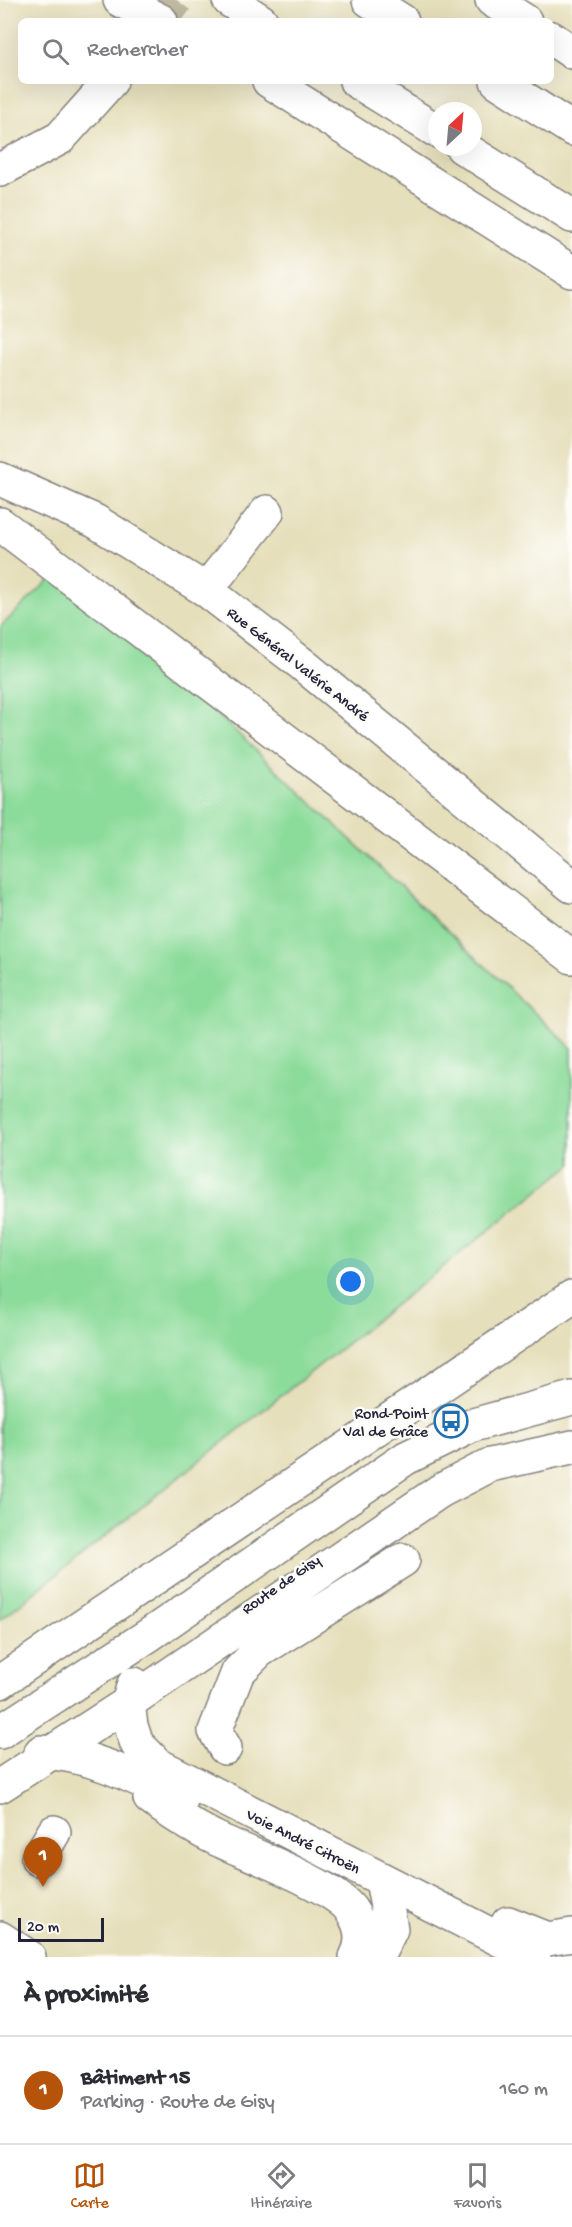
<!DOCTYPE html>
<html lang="fr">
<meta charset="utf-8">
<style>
:root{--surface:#fff;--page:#f7f7f7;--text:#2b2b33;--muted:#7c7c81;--line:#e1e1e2;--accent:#b45309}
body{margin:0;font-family:"Gochi Hand",sans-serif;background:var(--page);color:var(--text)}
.compass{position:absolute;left:428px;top:102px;width:54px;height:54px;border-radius:50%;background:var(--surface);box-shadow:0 6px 24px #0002;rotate:26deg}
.scale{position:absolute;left:18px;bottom:15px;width:86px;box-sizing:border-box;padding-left:6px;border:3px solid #22223b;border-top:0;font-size:16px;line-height:21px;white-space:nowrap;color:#22223b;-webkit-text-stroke:4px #fdfcf7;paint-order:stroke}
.you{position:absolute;left:351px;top:1282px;width:21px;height:21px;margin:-15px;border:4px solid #fff;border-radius:50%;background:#1a73e8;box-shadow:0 0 0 9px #1a73e833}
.badge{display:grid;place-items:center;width:39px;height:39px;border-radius:50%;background:var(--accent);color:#fff;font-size:20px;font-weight:700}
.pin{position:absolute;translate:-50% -50px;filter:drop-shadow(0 2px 3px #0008)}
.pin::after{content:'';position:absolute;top:32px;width:21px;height:18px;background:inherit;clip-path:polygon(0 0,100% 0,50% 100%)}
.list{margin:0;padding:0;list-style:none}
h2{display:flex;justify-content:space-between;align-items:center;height:78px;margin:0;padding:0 24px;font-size:26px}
h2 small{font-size:20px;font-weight:400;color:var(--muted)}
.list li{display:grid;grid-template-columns:39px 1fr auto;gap:18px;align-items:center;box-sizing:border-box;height:108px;padding:0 24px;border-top:2px solid var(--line)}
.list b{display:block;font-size:22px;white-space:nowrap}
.list p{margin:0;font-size:20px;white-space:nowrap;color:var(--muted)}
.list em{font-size:20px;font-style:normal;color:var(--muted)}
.icon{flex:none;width:33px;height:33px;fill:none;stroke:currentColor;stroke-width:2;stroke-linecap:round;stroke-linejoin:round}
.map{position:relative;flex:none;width:572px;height:1957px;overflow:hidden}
.search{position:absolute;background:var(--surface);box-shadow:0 6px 24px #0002;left:18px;right:18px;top:18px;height:66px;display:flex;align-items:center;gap:15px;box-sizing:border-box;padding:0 21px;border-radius:9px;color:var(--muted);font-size:22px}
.sheet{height:186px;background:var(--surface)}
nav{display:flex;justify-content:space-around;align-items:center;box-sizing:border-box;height:84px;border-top:2px solid var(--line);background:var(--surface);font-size:16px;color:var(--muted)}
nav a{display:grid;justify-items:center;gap:3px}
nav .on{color:var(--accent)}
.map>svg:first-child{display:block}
.green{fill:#8bdb9a;stroke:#567e6a;stroke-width:1.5}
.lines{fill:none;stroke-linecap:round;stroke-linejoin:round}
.minor-tunnel{stroke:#bfb9a1;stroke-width:33;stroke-dasharray:33 16;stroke-linecap:butt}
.minor-casing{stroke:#84807b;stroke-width:36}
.highway-casing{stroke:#84807b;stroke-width:36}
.minor{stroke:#fff;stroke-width:33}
.highway{stroke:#fff;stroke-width:33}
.labels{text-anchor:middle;stroke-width:5;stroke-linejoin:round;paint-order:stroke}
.street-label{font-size:16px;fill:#22223b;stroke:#fdfcf7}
.poi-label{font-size:16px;fill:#22223b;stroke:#fdfcf7;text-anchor:end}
</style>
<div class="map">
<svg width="572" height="1957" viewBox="0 0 572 1957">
<rect width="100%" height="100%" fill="#fdfcf7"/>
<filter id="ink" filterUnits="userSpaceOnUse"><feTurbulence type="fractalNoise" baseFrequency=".0167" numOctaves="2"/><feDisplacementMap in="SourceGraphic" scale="12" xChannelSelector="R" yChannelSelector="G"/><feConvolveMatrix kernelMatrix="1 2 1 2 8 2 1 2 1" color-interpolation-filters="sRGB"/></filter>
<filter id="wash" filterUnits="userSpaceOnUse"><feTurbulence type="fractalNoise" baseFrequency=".008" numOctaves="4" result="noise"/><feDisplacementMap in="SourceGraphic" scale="24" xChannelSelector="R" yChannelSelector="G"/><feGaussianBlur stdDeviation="1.35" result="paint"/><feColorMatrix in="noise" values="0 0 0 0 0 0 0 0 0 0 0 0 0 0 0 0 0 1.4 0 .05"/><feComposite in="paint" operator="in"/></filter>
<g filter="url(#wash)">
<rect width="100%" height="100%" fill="#e6dfbb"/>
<path class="green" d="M62,568L572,1048V1164L0,1620V627Z"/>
</g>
<g filter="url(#ink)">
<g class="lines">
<path class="minor-tunnel" d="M161,21L177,0"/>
<g class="minor-casing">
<path id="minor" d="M0,170L60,138L111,81
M0,479L95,521L206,590L302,664L572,886
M0,524L572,957
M206,590L267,512
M0,1682L572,1297
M134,1684L128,1703L131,1726L137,1744L158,1765L534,1957
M0,1732L149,1635L406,1458L473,1425L572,1398
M225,1748L215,1731L238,1672L259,1651L403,1560
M41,1752C92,1754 136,1778 181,1800
M0,1786L128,1703L440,1491L490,1465L572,1447
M150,1798C171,1813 194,1828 217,1839C246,1853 335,1886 351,1910C361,1924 365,1941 356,1957
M38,1859L54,1832
M508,1923L548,1939L572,1935
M0,1938L29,1957
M377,1957L391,1929L382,1880"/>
</g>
<g class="highway-casing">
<path id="highway" d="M120,0L161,21
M229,0L261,21
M369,0L402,21
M492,0L525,21
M551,38L572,52
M269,81L572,272
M356,81L437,131
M497,81L572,129
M462,147L572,216"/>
</g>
<use href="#minor" class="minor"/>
<use href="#highway" class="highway"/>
</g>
</g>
<defs>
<g id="bus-ring" transform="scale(1.725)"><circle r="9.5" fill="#fdfcf7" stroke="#1f6fb2" stroke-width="1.5"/><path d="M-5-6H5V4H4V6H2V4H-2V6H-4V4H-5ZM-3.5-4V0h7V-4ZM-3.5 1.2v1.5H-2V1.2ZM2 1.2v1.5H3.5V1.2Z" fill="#1f6fb2"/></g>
</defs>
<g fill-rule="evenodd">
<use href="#bus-ring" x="451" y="1421"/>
</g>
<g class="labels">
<g class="street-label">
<text transform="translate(299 663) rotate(38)" y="6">Rue Général Valérie André</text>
<text transform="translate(280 1583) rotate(-35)" y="6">Route de Gisy</text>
<text transform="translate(304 1840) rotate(27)" y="6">Voie André Citroën</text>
</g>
<g class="poi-label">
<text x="428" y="1418">Rond-Point<tspan x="428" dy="18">Val de Grâce</tspan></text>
</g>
</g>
</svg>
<svg class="compass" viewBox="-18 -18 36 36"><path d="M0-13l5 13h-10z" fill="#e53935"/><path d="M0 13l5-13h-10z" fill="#7c7c81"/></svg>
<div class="scale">20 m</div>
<div class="you"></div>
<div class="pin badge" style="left:43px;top:1887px">1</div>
<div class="search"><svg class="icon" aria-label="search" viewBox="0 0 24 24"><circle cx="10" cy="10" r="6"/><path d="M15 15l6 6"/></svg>Rechercher</div>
</div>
<section class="sheet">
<h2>À proximité<small></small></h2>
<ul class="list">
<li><span class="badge">1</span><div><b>Bâtiment 15</b><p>Parking · Route de Gisy</p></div><em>160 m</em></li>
</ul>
</section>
<nav>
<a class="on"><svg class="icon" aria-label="map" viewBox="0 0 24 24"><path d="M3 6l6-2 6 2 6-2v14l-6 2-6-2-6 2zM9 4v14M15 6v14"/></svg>Carte</a>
<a><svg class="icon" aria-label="directions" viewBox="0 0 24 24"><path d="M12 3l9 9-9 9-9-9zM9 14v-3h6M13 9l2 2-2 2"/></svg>Itinéraire</a>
<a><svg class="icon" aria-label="saved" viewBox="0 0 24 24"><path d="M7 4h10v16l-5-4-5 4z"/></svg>Favoris</a>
</nav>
